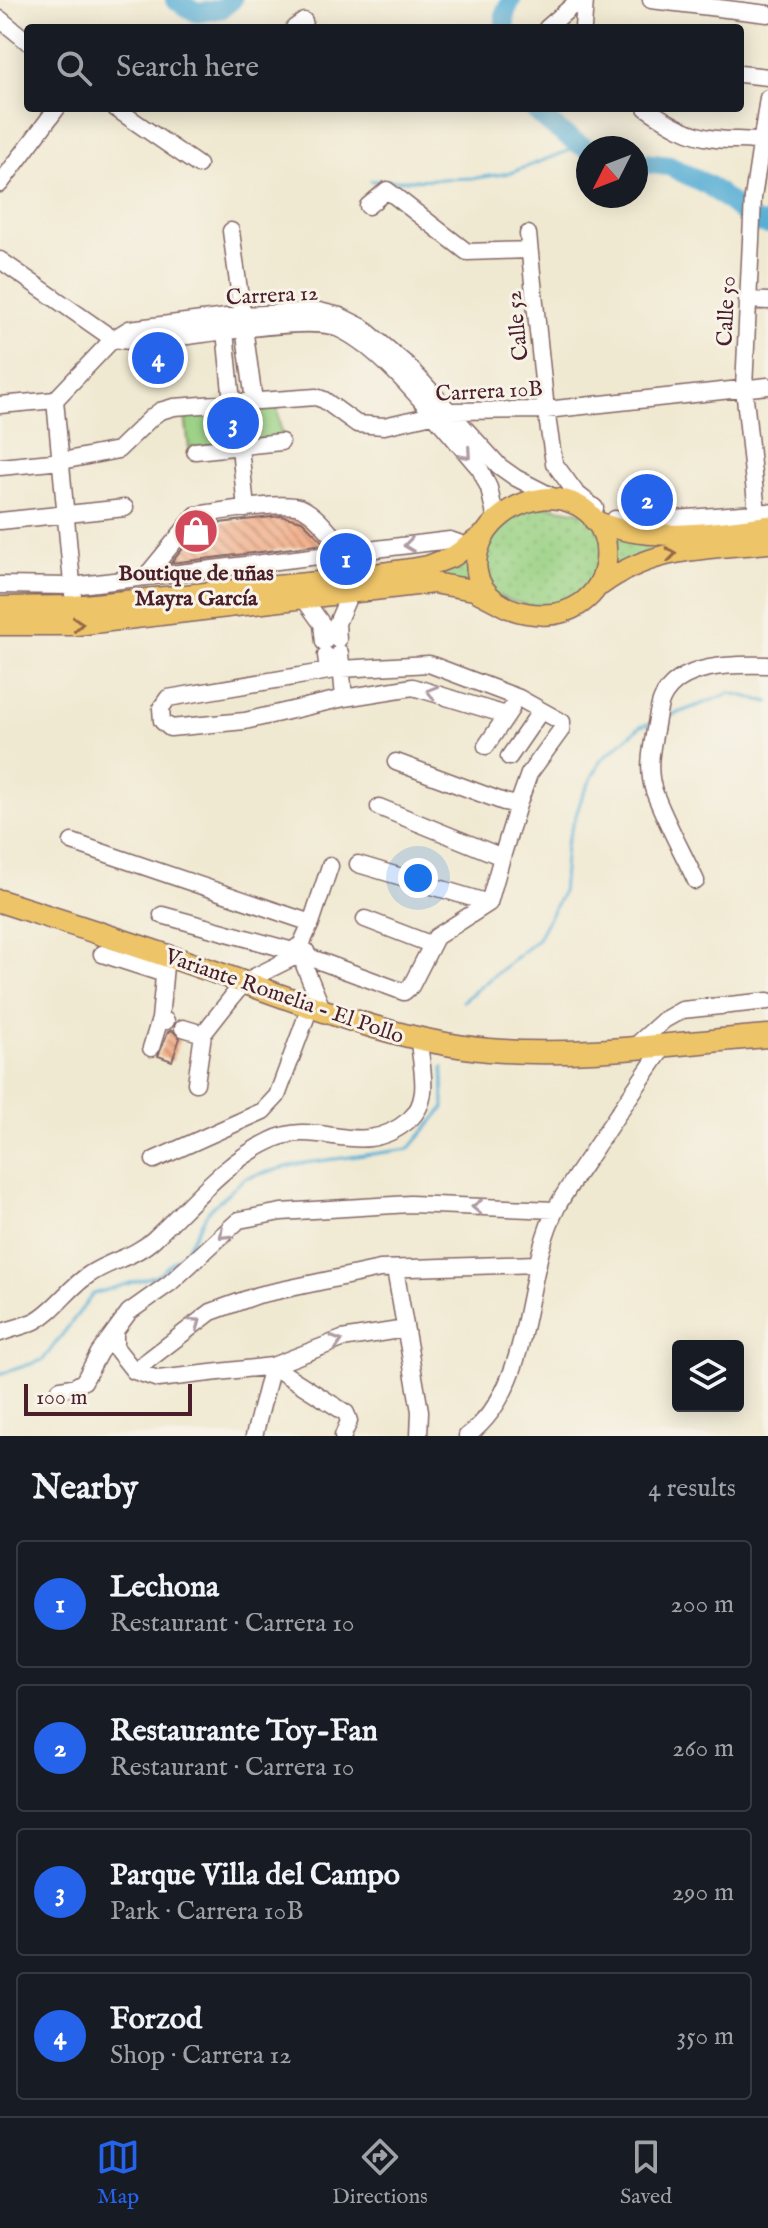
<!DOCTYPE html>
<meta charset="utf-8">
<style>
:root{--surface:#171b24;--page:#242831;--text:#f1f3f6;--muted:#9ea1a6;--line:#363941;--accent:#2563eb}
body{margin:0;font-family:"IM FELL English",serif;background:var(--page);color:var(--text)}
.controls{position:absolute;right:24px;bottom:24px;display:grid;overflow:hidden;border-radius:8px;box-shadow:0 4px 20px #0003}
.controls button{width:72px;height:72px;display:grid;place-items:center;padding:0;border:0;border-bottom:2px solid var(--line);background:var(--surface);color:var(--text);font:40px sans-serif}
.compass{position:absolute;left:576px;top:136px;width:72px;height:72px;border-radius:50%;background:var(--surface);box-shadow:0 4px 20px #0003;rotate:228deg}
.scale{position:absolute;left:24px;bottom:20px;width:168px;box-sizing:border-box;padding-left:8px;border:4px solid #4a1f2b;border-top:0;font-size:22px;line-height:28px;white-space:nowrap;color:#4a1f2b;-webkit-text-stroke:6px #f7f3e8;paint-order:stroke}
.you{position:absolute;left:418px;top:878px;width:28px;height:28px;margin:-20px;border:6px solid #fff;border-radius:50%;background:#1a73e8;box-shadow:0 0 0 12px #1a73e833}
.badge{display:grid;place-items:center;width:52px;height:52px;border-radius:50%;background:var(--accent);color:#fff;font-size:26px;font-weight:700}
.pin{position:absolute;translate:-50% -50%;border:4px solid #fff;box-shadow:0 2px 8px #0006}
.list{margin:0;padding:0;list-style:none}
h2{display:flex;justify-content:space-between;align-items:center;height:104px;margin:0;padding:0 32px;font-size:34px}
h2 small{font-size:26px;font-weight:400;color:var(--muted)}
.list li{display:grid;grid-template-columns:52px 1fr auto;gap:24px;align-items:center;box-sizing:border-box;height:128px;margin:0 16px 16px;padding:0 16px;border:2px solid var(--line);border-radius:8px}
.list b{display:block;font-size:30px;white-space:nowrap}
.list p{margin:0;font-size:26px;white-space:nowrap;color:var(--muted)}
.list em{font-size:26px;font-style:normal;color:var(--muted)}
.icon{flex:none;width:44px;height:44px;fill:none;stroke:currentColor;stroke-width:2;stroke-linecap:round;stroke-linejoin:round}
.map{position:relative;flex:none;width:768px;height:1436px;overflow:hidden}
.search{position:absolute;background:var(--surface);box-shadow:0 4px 20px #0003;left:24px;right:24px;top:24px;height:88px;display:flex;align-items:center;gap:20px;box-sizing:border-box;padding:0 28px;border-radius:8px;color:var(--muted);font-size:30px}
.sheet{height:680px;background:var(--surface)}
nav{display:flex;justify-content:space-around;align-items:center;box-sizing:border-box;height:112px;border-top:2px solid var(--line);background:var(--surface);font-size:22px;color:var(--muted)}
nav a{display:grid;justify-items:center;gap:4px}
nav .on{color:var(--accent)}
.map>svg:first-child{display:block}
.grass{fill:url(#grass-dots);stroke:#717856;stroke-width:2}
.green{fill:#98d082;stroke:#717856;stroke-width:2}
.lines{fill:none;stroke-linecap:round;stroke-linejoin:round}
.stream{stroke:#58afd5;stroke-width:3}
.river{stroke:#58afd5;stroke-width:20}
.building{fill:url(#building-back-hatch)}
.minor-casing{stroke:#846665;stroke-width:19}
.major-casing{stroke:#846665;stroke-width:23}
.highway-casing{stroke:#846665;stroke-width:25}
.minor{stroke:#fff;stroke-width:16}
.major{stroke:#eec469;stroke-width:20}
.highway{stroke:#eec469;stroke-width:22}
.oneway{stroke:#ae9aa0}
.oneway2{stroke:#946947}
.labels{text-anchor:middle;stroke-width:6;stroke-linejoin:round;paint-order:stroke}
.street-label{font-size:22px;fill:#4a1f2b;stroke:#f7f3e8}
.poi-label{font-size:22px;font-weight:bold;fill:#4a1f2b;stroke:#f7f3e8}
</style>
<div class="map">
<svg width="768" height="1436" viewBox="0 0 768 1436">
<defs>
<pattern id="grass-dots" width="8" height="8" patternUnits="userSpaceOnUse" patternTransform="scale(2)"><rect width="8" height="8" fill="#98d082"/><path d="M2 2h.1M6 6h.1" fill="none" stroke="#84b270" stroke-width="1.8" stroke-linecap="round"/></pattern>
<pattern id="building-back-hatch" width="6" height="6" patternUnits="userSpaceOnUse" patternTransform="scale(2)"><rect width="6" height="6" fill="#f2b18d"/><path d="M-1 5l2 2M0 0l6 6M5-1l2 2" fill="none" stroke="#c68f73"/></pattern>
</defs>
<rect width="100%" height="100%" fill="#f7f3e8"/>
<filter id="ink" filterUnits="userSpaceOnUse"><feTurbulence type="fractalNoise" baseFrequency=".0125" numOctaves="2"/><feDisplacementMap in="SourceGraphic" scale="16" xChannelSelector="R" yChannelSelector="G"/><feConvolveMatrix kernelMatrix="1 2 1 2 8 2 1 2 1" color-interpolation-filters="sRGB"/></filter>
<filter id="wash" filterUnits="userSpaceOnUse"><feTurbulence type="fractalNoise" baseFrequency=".006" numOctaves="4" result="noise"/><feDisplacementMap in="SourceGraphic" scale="32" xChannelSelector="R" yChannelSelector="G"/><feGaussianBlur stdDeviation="1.8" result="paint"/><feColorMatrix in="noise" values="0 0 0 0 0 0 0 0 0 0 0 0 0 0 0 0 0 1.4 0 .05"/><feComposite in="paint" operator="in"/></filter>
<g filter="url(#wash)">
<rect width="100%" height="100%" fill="#f0e9d1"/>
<path class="grass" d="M524,502L586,513L758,528L664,554L554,613L447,583L428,566Z"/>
<path class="green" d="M276,399L282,439L189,448L184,406Z"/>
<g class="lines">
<path class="stream" d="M371,181L476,178L510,173L581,146
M662,719L731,693L768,702
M463,1001L537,940L562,893L566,845L582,797L601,760L641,726L651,723
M0,1374L43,1360L93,1294L157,1275L184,1253L209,1210L245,1178L298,1164L409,1149L444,1108L443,1067"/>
<path class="river" d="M175,0L197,13L221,9L232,0
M505,28V13L511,0
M533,108C547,123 570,140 588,149
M636,162L669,166L708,185L755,222L768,225"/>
</g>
<g id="blocks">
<path class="building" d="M281,516L302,521L325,544L171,563L202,525Z
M172,1030L180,1038L172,1061L158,1056L168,1032Z"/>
</g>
</g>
<g filter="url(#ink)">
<use href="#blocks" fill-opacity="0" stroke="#846665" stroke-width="2"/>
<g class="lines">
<g class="minor-casing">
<path id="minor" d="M651,0L768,14
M0,19L28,42
M294,28L304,21
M547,28L579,0
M583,28L585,0
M740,74L768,77
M115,108L198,165
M646,108C668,123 689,136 716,139C733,141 751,139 768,143
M0,184L57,108
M368,206L387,190L467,252L529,250
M231,231L254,401
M528,234L546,410L554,463L576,493L595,508
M0,260L113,339C150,346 190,334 228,331C253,328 308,320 331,326C379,340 446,431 480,469L489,488L496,520
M747,300L768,301
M225,331L232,402
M55,400L73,594
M0,405L55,400L113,339L129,329L243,315L319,311L340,316L362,327L406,364L499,466L516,478L557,499
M240,447L246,509
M195,451L281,442
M0,467L62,461L118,450L152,417L160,411L174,407L316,397L324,400L357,424L384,426L450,411L546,410L768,386
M615,519L622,523L768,512
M0,521L125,508
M758,522L744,388L753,198L768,98
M147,575L196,515C217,512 285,500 302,508C319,516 334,539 347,552
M0,585L72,586L450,540L470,547
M304,599L322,624L324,642
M338,640L337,623L350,593
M340,653L344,698L413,687L506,715
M326,655L328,671
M344,698L245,721L170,728L162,721L161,708L168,698L341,669L429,664L519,698L562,722L561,730L529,774L518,805L504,802L396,762
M486,746L511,709
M509,757L540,712
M379,807L502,857L518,805
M72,842L311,923L300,947
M358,864L489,903L502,857
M696,881C682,851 665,821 654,791C647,770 651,751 655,730C657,720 658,708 662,699C679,663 734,664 768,665
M162,915L293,951
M365,919L430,944
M311,923L330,866
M306,951L297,947L293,951L294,957L302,960L306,956L404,992L411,986L436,937L489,903
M102,954L164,974
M302,960L323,1011
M166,1021L160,1019L166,955
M183,1028L203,1034L244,982L294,957
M151,1048L160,1019
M633,1048L664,1020L682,1010L768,1001
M196,1083L203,1034
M154,1160L263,1111L277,1096L310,1007
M395,1269L420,1411L419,1436
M405,1329L342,1339L272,1366L158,1379L134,1371L115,1347V1331L129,1312L170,1283L239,1220L281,1212L410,1204L555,1210
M0,1333C11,1329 24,1326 35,1321C56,1310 70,1286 90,1274C111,1260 135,1257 154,1239C191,1205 223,1163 270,1141C319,1116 359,1162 409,1120C433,1099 420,1066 419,1039
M272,1366L346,1413L349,1421L343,1436
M134,1371L211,1312L258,1295L380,1269L538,1264
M60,1389L76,1386L84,1381L99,1353L115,1331
M254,1436L272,1366
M467,1436C535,1386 521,1277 557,1207C567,1188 581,1169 593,1151C617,1115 641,1080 665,1045"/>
</g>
<g class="major-casing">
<path id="major" d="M550,498C636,504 620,630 526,613C443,597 473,502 550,498Z
M594,520C642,544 716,533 768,526
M601,585C653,547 706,549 768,543
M0,607L74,606L317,582L411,569L428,566L454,556L483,535
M0,625H76L433,583L474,590L501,604"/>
</g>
<g class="highway-casing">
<path id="highway" d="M0,901C74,925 147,948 220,974C308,1005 395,1041 489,1050C582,1058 675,1043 768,1036"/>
</g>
<use href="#minor" class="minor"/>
<use href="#major" class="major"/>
<use href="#highway" class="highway"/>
</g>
<defs><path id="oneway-chevron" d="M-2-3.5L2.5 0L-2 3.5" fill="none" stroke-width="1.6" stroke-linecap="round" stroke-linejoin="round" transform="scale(2)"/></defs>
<g class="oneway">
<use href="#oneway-chevron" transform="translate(466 454) rotate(49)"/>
<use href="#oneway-chevron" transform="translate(409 545) rotate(173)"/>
<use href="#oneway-chevron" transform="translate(432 692) rotate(-164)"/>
<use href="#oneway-chevron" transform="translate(477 1207) rotate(-178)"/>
<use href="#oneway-chevron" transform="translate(224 1234) rotate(137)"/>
<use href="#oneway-chevron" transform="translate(196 1323) rotate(-36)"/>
<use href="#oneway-chevron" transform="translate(337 1342) rotate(-17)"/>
</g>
<g class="oneway2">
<use href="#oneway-chevron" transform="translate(671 554) rotate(-8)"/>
<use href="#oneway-chevron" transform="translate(78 624) rotate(-4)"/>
</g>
</g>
<defs>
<g id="shop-disc" transform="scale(2.3)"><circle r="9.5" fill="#d1495b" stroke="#f7f3e8"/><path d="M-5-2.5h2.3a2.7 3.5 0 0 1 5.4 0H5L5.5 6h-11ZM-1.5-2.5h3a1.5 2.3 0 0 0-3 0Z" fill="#fff"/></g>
</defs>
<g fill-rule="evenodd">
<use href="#shop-disc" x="196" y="531"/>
</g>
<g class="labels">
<g class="street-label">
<text transform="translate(272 294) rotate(-3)" y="8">Carrera 12</text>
<text transform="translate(725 311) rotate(-87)" y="8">Calle 50</text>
<text transform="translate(516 326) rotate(-96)" y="8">Calle 52</text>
<text transform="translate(489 390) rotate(-3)" y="8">Carrera 10B</text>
<text transform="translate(285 995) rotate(19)" y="8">Variante Romelia - El Pollo</text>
</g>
<g class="poi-label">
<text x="196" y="580">Boutique de uñas<tspan x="196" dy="25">Mayra García</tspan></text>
</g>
</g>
</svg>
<div class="controls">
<button><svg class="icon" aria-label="layers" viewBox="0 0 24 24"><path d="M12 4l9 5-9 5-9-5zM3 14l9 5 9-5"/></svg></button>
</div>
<svg class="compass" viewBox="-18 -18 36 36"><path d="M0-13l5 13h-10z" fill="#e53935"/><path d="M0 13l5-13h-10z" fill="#9ea1a6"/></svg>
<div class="scale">100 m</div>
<div class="you"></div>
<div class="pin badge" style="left:346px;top:559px">1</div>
<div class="pin badge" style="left:647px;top:500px">2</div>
<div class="pin badge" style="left:233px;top:423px">3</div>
<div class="pin badge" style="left:158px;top:358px">4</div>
<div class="search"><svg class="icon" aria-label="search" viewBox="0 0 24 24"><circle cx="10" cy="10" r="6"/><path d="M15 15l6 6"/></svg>Search here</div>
</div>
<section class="sheet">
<h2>Nearby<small>4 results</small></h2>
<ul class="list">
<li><span class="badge">1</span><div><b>Lechona</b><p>Restaurant · Carrera 10</p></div><em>200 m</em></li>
<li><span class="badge">2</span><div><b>Restaurante Toy-Fan</b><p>Restaurant · Carrera 10</p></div><em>260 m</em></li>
<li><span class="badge">3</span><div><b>Parque Villa del Campo</b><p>Park · Carrera 10B</p></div><em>290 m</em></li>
<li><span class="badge">4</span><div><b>Forzod</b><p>Shop · Carrera 12</p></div><em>350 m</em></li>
</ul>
</section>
<nav>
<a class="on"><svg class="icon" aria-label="map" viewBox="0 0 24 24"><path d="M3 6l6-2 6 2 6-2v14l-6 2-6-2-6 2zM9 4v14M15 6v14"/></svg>Map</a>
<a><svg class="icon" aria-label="directions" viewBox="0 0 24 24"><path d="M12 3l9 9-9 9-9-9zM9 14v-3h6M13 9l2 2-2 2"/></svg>Directions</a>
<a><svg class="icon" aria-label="saved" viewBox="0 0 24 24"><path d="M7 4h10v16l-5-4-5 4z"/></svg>Saved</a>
</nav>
